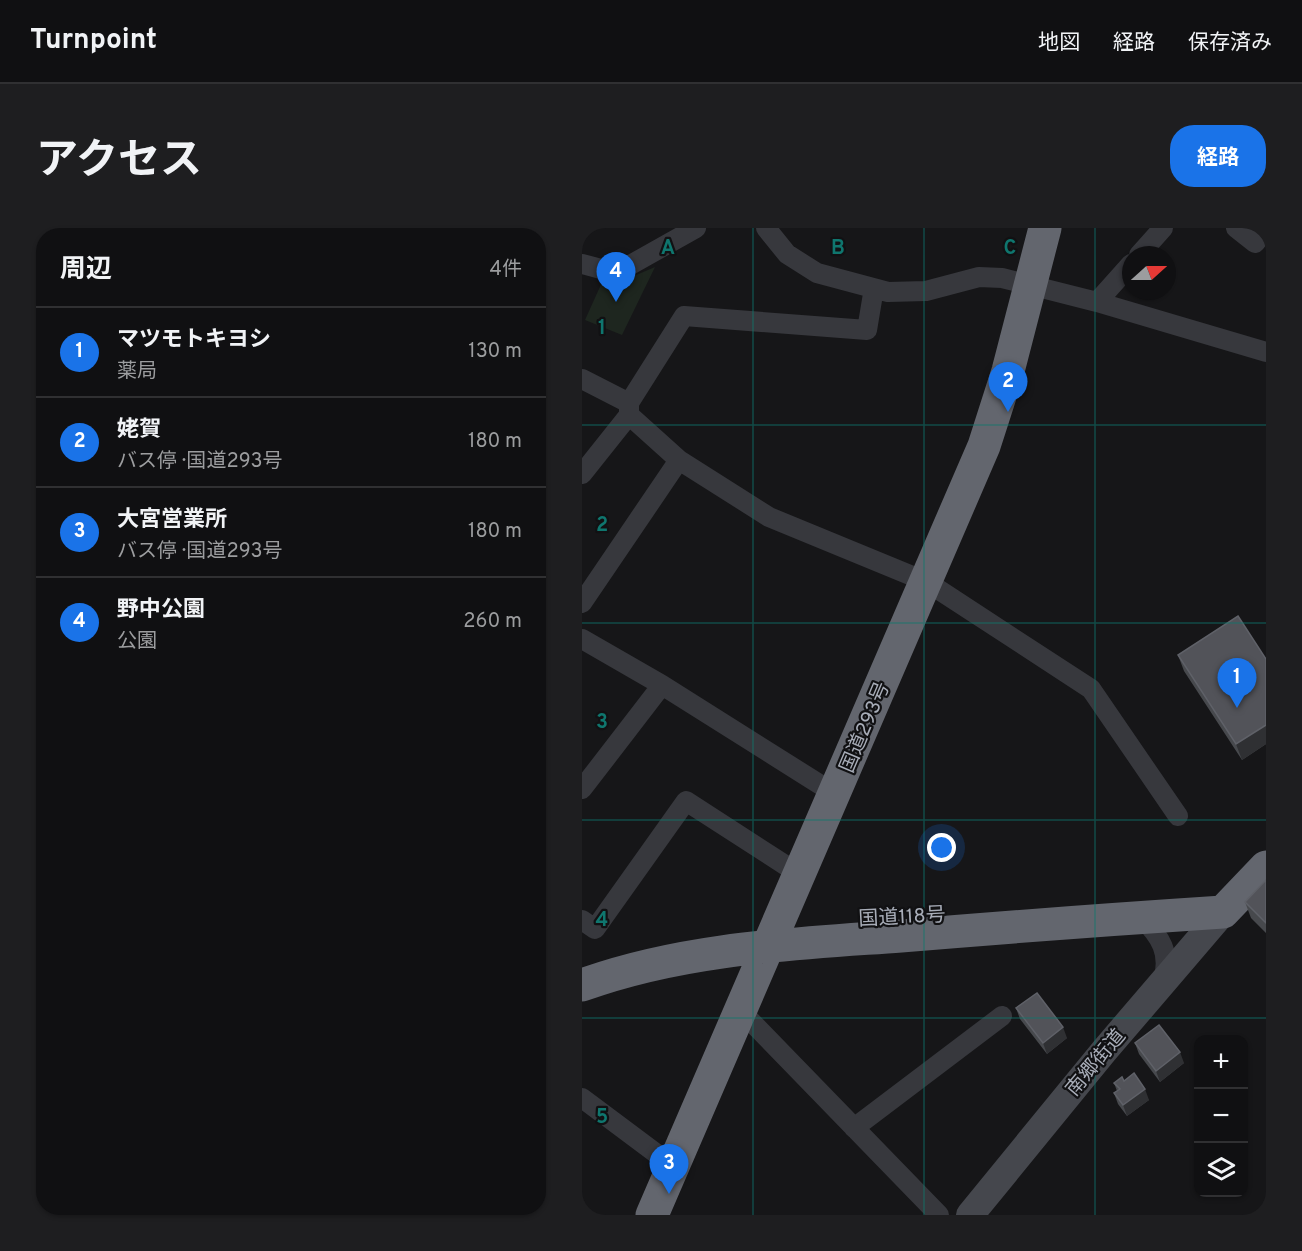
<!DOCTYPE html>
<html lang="ja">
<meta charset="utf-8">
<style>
:root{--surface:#101012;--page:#1e1e20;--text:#f1f3f6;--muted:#9c9d9f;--line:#303032;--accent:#1a73e8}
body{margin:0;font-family:Overpass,"Noto Sans JP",sans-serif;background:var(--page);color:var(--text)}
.controls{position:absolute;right:18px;bottom:18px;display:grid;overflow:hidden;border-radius:12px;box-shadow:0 2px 4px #0004}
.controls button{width:54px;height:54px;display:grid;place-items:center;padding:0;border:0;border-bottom:2px solid var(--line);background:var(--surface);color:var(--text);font:30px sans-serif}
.compass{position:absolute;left:540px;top:18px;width:54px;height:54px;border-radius:50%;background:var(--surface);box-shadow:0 2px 4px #0004;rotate:69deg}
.you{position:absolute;left:360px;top:620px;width:21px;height:21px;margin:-15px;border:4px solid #fff;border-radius:50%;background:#1a73e8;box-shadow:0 0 0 9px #1a73e833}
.badge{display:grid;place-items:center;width:39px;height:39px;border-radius:50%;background:var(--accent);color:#fff;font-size:20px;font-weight:700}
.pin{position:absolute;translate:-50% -50px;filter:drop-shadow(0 2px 3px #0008)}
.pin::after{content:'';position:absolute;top:32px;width:21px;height:18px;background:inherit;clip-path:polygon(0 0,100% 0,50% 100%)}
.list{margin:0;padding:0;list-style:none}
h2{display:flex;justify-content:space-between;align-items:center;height:78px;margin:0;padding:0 24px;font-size:26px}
h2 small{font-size:20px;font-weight:400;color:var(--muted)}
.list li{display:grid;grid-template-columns:39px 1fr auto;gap:18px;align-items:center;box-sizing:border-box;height:90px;padding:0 24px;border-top:2px solid var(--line)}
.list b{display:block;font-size:22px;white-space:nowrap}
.list p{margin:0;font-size:20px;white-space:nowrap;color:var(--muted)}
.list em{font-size:20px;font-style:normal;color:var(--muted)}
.icon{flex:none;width:33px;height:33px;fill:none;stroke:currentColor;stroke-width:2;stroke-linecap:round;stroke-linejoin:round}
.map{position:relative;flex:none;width:684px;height:987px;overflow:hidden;border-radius:24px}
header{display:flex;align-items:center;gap:36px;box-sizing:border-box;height:84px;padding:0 30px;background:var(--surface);border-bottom:2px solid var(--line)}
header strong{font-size:28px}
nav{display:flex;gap:33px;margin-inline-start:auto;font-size:21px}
.intro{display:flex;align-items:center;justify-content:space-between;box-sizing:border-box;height:144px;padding:0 36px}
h1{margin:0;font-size:42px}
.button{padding:15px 27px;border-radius:24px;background:var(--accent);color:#fff;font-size:21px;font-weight:700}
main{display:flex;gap:36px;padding:0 36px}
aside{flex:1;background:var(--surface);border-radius:24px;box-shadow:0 2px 4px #0004}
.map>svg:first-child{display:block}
.green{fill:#1e261f}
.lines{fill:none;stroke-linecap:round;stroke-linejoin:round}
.street{stroke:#37383d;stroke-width:20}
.secondary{stroke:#45474d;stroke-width:28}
.highway{stroke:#63666e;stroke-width:33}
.wall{fill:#47494d}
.shaded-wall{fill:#2f3033}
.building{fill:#525359;stroke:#5f6168;stroke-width:1.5}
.grid{fill:none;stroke:#0f766e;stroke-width:1.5;stroke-opacity:0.55}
.labels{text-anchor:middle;stroke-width:4.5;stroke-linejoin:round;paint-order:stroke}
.street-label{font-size:20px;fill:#a8adb8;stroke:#111113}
.grid-label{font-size:20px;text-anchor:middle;font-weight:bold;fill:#0f766e;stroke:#111113;stroke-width:4.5;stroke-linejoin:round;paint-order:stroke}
</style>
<header>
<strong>Turnpoint</strong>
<nav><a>地図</a><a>経路</a><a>保存済み</a></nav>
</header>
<div class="intro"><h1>アクセス</h1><a class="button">経路</a></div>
<main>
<aside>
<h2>周辺<small>4件</small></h2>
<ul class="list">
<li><span class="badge">1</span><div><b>マツモトキヨシ</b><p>薬局</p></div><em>130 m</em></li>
<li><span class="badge">2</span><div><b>姥賀</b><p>バス停 · 国道293号</p></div><em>180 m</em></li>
<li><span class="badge">3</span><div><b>大宮営業所</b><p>バス停 · 国道293号</p></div><em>180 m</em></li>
<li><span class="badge">4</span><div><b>野中公園</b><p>公園</p></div><em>260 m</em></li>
</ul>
</aside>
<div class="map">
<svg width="684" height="987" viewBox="0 0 684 987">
<rect width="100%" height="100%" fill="#161618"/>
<path class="green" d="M73,39L40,107L3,92L21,52L33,56Z"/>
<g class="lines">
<path class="street" d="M184,0L205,26L235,45L306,64L344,63L397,49L420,50L515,74L684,124
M654,0L673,15L684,1
M557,27L581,0
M0,36L34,45L114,0
M515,74L549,36
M0,151L47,175V187L97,232L187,289L345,354L509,461L596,588
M47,175L102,88L285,102L292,60
M0,246L47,187
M0,375L97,232
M0,411L80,457L253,566
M0,561L80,457
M559,689C579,709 589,725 581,753
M0,692L13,701L104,573L217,646
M158,782L357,987
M0,870L91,938
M272,900L420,788"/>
<path class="secondary" d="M388,987L522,823L641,684"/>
<path class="highway" d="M0,757C103,720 210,716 319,708C426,699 534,691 641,684L684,639
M70,987L402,218L426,143L463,0"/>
</g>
<path class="wall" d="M596,427L684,431V516L660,532L602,443Z
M684,652V705L669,690L663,674Z
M434,780L485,810L465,826L438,791Z
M553,815L602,835L578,854L557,826Z
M542,853L567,872L545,888L536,876L532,865L535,863L532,855Z"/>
<path class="shaded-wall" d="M684,497V516L660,532L654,516Z
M481,799L485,810L465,826L461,815Z
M598,824L602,835L578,854L574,843Z
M563,861L567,872L545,888L541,877Z"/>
<path class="building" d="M656,388L684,431V497L654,516L596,427Z
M684,652V695L663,674Z
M455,765L481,799L461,815L434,780Z
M577,797L598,824L574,843L553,815Z
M552,845L563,861L541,877L532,865L538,861L532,855L540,849L542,853Z"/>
<path class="grid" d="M171,0V987M342,0V987M513,0V987M0,197H684M0,395H684M0,592H684M0,790H684"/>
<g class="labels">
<g class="street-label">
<text transform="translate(282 499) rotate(-67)" y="7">国道293号</text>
<text transform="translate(320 688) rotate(-3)" y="7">国道118号</text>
<text transform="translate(513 834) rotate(-50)" y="7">南郷街道</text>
</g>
</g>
<g class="grid-label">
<text x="86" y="26">A</text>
<text x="256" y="26">B</text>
<text x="428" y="26">C</text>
<text x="20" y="106">1</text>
<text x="20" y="303">2</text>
<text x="20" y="500">3</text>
<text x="20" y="698">4</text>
<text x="20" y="895">5</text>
</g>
</svg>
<div class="controls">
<button>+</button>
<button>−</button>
<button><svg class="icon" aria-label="layers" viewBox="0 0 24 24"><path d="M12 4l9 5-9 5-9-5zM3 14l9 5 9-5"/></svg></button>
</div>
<svg class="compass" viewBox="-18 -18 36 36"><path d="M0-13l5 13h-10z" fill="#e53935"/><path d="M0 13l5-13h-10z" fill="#9c9d9f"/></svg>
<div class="you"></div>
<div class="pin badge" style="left:655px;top:480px">1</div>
<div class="pin badge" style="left:426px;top:184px">2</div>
<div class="pin badge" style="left:87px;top:966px">3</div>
<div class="pin badge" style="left:34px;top:74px">4</div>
</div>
</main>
